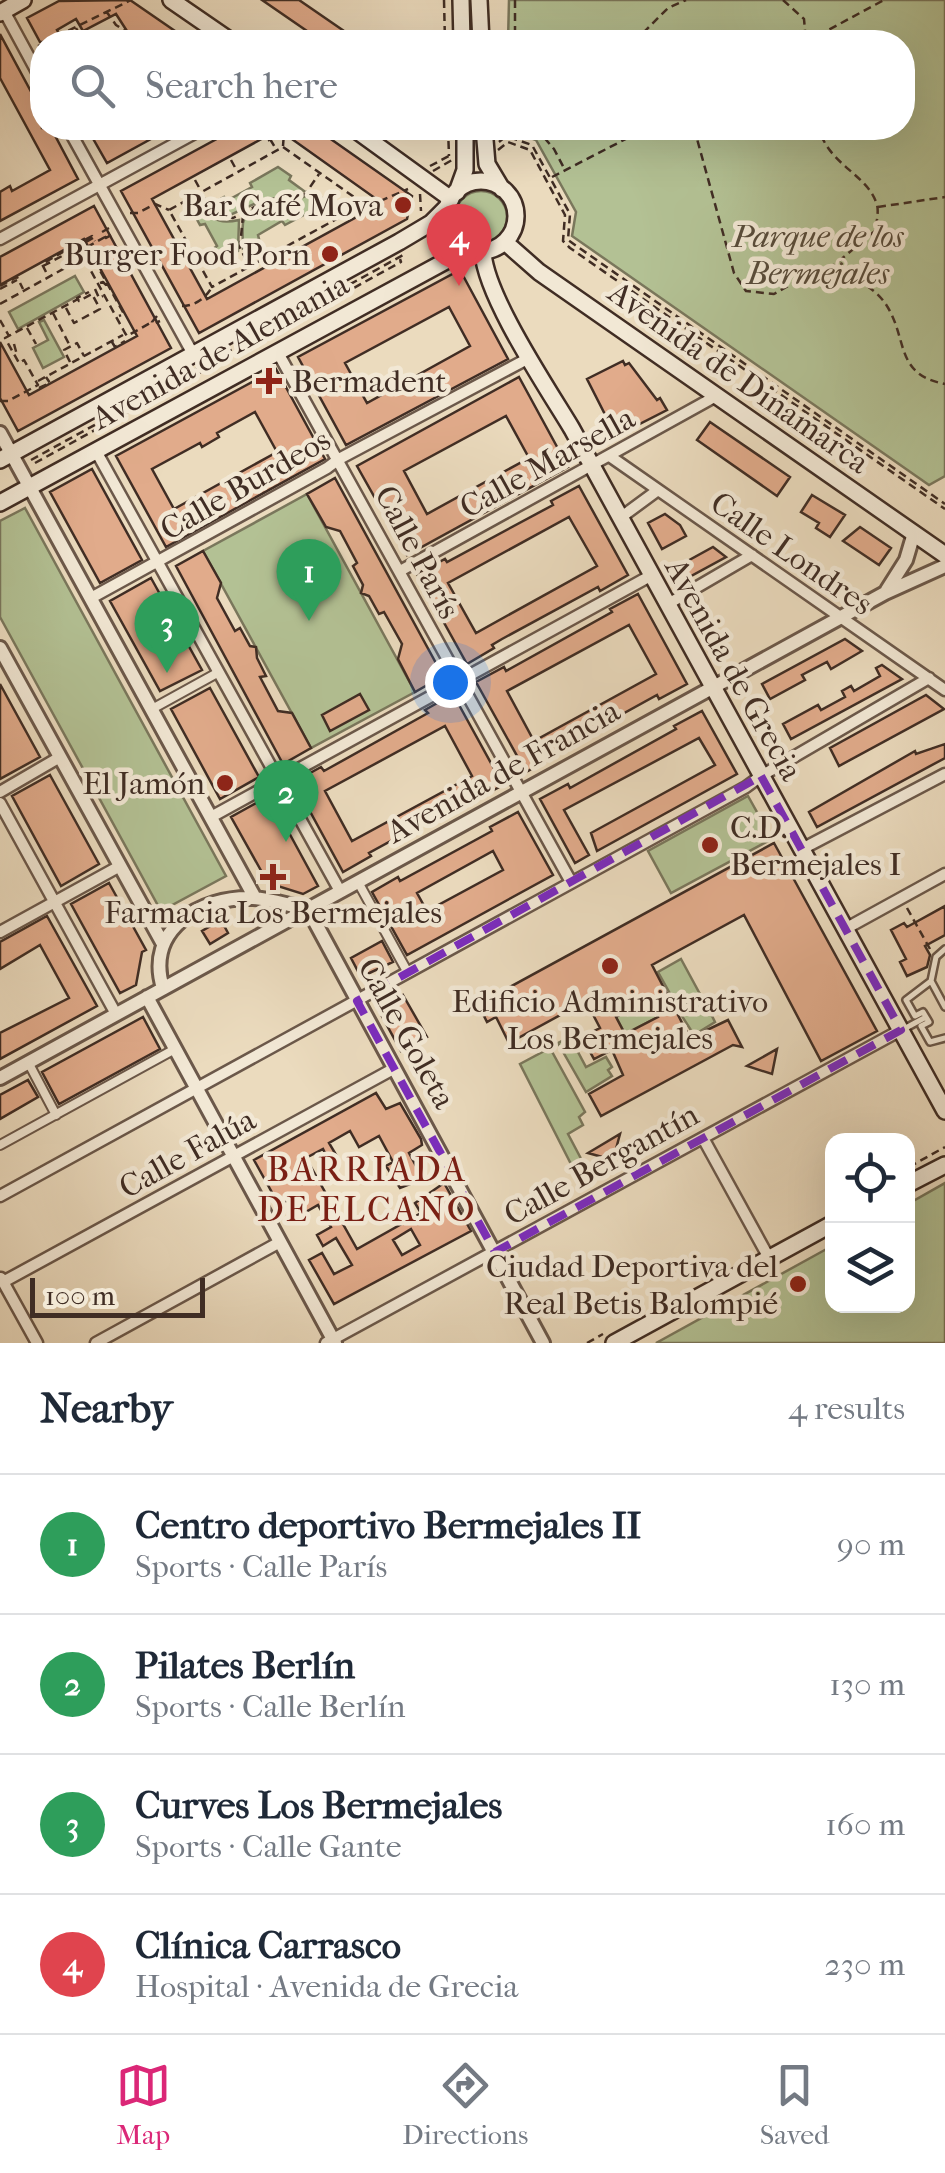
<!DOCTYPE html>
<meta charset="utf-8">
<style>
:root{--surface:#fff;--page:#f6f6f7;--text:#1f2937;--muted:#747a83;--line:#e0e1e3;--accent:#db2777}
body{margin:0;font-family:"IM FELL French Canon",serif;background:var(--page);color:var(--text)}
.controls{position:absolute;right:30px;bottom:30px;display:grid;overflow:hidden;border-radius:20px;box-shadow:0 10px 40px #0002}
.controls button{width:90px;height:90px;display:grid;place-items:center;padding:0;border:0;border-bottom:2px solid var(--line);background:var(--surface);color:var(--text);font:50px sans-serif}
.scale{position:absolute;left:30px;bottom:25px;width:175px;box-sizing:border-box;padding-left:10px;border:5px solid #402d24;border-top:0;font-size:28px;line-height:35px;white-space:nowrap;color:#402d24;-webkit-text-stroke:8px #f2e8d5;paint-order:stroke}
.you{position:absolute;left:450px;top:682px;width:35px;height:35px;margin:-25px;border:8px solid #fff;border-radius:50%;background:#1a73e8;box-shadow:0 0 0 15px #1a73e833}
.badge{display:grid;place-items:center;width:65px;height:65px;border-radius:50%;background:var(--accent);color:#fff;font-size:32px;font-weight:700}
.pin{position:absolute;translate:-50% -82px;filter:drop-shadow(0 2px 5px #0008)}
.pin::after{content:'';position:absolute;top:52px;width:35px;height:30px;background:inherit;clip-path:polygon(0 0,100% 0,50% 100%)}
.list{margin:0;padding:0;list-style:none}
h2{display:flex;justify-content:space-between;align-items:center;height:130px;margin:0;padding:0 40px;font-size:42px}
h2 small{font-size:32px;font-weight:400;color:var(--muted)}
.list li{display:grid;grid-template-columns:65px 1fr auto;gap:30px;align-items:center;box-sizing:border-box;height:140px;padding:0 40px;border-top:2px solid var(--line)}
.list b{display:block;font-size:38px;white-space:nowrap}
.list p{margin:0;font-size:32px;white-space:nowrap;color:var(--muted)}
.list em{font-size:32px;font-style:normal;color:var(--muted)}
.icon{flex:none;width:55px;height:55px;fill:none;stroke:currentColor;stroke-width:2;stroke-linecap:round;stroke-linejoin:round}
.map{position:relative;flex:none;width:945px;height:1343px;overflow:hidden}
.search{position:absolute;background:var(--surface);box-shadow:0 10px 40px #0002;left:30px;right:30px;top:30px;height:110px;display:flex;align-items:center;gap:25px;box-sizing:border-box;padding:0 35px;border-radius:40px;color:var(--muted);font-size:38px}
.sheet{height:690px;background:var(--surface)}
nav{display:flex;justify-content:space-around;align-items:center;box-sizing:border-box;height:140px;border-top:2px solid var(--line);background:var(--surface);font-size:28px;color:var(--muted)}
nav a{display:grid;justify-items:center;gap:5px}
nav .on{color:var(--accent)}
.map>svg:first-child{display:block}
.green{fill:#b3c194;stroke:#7a775c;stroke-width:2.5}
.building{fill:#e1ab8b;stroke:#402d24;stroke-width:2.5;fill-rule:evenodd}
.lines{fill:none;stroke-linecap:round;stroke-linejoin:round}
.service-casing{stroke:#6b584a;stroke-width:10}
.pedestrian-casing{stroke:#6b584a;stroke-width:12}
.minor-casing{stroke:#6b584a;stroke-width:15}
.tertiary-casing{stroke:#6b584a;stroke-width:18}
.secondary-casing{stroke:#402d24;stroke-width:20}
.path{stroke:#402d24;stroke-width:2.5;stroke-dasharray:8 5;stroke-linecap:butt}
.service{stroke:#f2e8d5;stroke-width:5}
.pedestrian{stroke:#f2e8d5;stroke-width:8}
.minor{stroke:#f2e8d5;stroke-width:10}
.tertiary{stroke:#f2e8d5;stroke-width:12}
.secondary{stroke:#f2e8d5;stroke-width:15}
.marked{fill:none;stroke:#7b2cbf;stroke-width:8;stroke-dasharray:20 12;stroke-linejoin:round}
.poi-dot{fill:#8f2418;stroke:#f2e8d5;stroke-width:4}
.labels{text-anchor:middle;stroke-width:9;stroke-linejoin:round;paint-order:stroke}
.poi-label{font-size:32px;fill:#402d24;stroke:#f2e8d5;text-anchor:end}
.park-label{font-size:32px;font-style:italic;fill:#574b3a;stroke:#f2e8d5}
.street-label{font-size:32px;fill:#402d24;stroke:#f2e8d5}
.neighbourhood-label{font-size:35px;letter-spacing:2.5px;fill:#7a1f14;stroke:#f2e8d5}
</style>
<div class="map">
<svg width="945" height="1343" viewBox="0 0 945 1343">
<rect width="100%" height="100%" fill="#ebdbbe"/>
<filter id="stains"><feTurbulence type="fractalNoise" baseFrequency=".002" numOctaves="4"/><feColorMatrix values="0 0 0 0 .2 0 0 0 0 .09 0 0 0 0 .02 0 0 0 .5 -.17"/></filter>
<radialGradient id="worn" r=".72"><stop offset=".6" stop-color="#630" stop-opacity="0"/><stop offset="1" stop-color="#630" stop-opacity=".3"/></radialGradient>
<path class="green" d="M509,0H945V476L929,485L572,236L576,212L536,140L508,130L902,128V42H508Z
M278,167L291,176L289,180L304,191L291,197L265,199L228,216L213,211L210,205L224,197L226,201L230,199L252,187L250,183Z
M455 217a26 26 0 1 1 52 0a26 26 0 1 1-52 0Z
M315,193L328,202L285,225L282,221L258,235L259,239L243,248C243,241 242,231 243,223C248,199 290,206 308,195L312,197Z
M205,207C212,223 225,223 239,220L238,251L220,261L213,249L217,246L205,224L200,225L194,214Z
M75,276L84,292L18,329L9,312Z
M44,320L64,357L43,368L33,348L48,340L39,322Z
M307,494L415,692L311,748L203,551Z
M25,508L226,876L161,911L0,617V521Z
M748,796L772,839L671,893L648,851Z
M681,959L701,996L678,1008L658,972Z
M649,998L658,1017L625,1034L616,1017Z
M704,1000L715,1022L694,1035L680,1013Z
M570,1037L586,1067L606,1057L612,1067L608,1070L612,1076L586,1092L558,1043Z
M550,1048L585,1112L579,1117L583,1125L568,1134L587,1170L582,1173L579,1168L574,1170L520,1064Z
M945,1183V1343H656L832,1246V1306H908V1204Z"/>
<path class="building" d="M130,0L191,42H134L116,14L83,31L76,19L57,30L64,42H40L27,18L59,1Z
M262,0H299L360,42H323Z
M0,34L42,112V128H51L78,179L0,221V192L10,186L12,191L50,170L0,78Z
M87,128H171L107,163Z
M237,128H315L412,196L407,219L199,333L121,191ZM282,132L382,203L207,299L152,199L267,136L269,140Z
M94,206L171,348L18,431L0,398V342L29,395L137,336L84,239L0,285V257Z
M460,270L508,359L346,445L298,357ZM449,307L470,346L367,403L345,363Z
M623,361L625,365L629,363L657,400L660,398L667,410L616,436L587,379Z
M276,369L325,459L166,547L116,456ZM255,412L277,452L174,509L152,469L200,443L202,447L219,437L217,433Z
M519,377L568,467L407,555L357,466ZM506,416L529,458L427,514L404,471Z
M710,422L790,477L777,496L697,440Z
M92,469L142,560L100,583L50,492Z
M335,478L443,676L415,692L398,659L402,644L384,612L379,614L369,596L361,593L363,585L353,566L357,563L340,531L326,527L307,494Z
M579,486L628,575L600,591L598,587L502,639L492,645L494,648L467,664L417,574L445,559L447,562L553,505L551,501ZM569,517L597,566L476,633L448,583Z
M812,495L845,515L830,537L816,528L819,523L801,512Z
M665,514L680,525L686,536L662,549L648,523Z
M860,527L891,548L879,565L843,541Z
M713,547L726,557L680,582L673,569Z
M203,551L221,583L217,598L235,631L240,628L250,646L256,647L257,658L266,676L260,677L278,711L292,713L311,748L283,764L176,566Z
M151,578L202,670L160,691L110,601Z
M638,594L687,684L659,699L657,695L552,753L553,757L526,772L476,682L504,667L506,671L612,612L610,609ZM629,625L656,674L534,741L507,691Z
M845,639L862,651L831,669L827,662L802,675L805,680L770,699L762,684Z
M882,665L902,679L791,739L783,724L818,705L821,710L845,697L842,691L851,686L854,691L880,676L876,668Z
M0,684L40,757L0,779Z
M210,688L259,777L220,799L171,709Z
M360,694L369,710L330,731L322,715Z
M453,694L503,785L475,800L473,796L369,853L371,856L343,872L294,782L321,767L324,771L428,713L425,710ZM445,726L472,776L352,841L325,791Z
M926,695L944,709L839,766L830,748Z
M702,711L737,774L597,851L591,833L715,765L699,738L564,810L589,855L575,863L540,799L568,784L570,788L676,729L674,726Z
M945,744V758L817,827L809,812L915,751L916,754Z
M50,775L99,864L61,886L12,796Z
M269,796L318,886L303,894L268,883L231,817Z
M518,812L553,875L407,955L372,892L398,877L400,881L492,831L490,827ZM493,851L503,870L427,911L417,893Z
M774,843L877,1031L821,1061L744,915L652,965L690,1038L728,1020L742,1047L733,1045L601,1116L589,1094L623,1075L612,1050L594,1059L582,1037L600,1028L586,1001L509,1043L496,1017L487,1022L483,1014L492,1009L486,1000ZM649,998L658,1017L625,1034L616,1017Z
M109,883L146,950L142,952L136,985L120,993L71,904Z
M945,906V935L925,946L930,955L927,967L907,976L900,962L906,959L891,930L904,923L907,927Z
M47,916L97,1006L0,1059V1033L69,998L40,945L0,969V942Z
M221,920L228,933L210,944L202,931Z
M382,941L393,962L361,977L351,958Z
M403,995L427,1037L401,1051L378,1009Z
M143,1017L160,1049L59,1104L42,1072Z
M777,1049L772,1074L747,1066Z
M28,1080L38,1097L0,1119V1095Z
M376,1093L386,1109L400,1103L421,1139L422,1145L409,1153L423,1179L400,1188L386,1166L393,1162L379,1136L359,1147L350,1131L329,1143L338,1158L330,1163L323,1149L306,1158L357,1249L421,1213L415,1203L444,1183L471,1231L334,1304L309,1260L322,1253L334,1274L352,1265L336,1238L323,1246L317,1235L331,1227L318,1205L304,1213L295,1197L279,1205L254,1160ZM411,1229L420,1245L402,1255L393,1240Z
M620,1134L613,1160L588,1153Z"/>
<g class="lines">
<g class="service-casing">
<path id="service" d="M931,981L936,957L945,949
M945,1007L931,981L906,1000L915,1016L923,1012L929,1022L921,1026L930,1042L945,1038
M902,1030L926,1017"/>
</g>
<g class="pedestrian-casing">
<path id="pedestrian" d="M152,709L219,672
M358,882L408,973
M28,1062L56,1115
M0,1145L175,1049"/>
</g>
<g class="minor-casing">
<path id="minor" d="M4,11L42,81
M68,128L193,354
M0,239L204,128
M277,351L571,882
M96,451L340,891
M611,457L945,690
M620,518L658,490
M400,571L718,395
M91,598L327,468L339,459L529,358
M668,604L752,555
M0,792L60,757
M0,803L116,1014
M211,817L652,575
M802,849L945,774
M845,929L945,874
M0,932L120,866
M703,1138L769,1258
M0,1196L746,787L761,776L929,678
M1,1278L37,1343
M3,1282L395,1068
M96,1343L280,1242
M326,1343L901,1030"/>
</g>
<g class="tertiary-casing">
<path id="tertiary" d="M0,433L255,898
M887,590L906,560L914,533
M0,648L162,942
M163,988C145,930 200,896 253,898C271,899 290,906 308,909L543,1343
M147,997L335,1343
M0,1078L885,593L945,566"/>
</g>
<g class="secondary-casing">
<path id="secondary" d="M171,0L232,42
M461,0L462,42
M479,0L481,42
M0,13L23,0
M353,128L451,199
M484,128L487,164L502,189
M446 216a35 35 0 1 1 70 0a35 35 0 1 1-70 0Z
M457,192L465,170V128
M505,242L539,272L945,555
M483,251C484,294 548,389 572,429L945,1111
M0,460L399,242L431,223L448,206
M0,503L468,249
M908,1184L945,1165
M614,1343L832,1224"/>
</g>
<path class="path" d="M444,0L445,42
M515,0V42
M783,0L804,19L806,42L884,0
M106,11L116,25L142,42
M76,28L84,42
M45,42L131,0
M103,42L109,39L110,42
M634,42L668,8L686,0
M38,46L42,44
M448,128L449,156
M536,128L554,149L565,170
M694,128L734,273L746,291L774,294L804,277L833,266L876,230C876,223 879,212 877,205C868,174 828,165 819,128
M89,138L109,128
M270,139L276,149
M499,142L506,136L532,145L570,214L568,240L945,504
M283,146L284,133L294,128
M498,150L508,142L530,150L565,215L563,241L570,248L945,509
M231,160L237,171
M430,166L449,156
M433,171L452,160
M552,177L647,128
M195,180L201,191
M202,194L213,215L233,218L266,201L298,198L306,193L319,174
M420,194L421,211
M364,204L283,147L169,210L212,287L364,204L378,202L408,189
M878,207L945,197
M130,213H138L155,204L169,210
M243,215L240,248L249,265
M109,228L102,232L106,238L113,234
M105,237L80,251L125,333L127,336L152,322
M93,238L74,249L73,246L92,236L95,241
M43,266L64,255L63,252L42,264L48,276
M834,266C850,276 873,286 885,303C909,338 893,374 945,384
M92,268L97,265L124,314L119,316
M100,283L103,282L110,289
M0,286L17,277L23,289
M0,289L17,280
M95,289L99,298L103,296
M0,304L83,258
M182,306C194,306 205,299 212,287
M66,308L74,323L100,309L92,294L79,301L77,298L89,292
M53,313L70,346
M157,316L152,322L153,324L160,321
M0,320L9,336
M27,328L36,344
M112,342L115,347L125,341
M14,344L17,355
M70,362L64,350L77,343L84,356
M38,381L123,335
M39,388L50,383L46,377
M0,401H8L38,385L24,360L19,363L5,338L78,299
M31,460L405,254
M35,463L401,262L400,259
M907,908L930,949
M909,1167L945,1147
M587,1343L603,1334"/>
<use href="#service" class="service"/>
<use href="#pedestrian" class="pedestrian"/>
<use href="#minor" class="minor"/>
<use href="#tertiary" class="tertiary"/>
<use href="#secondary" class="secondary"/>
</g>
<path class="marked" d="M761,776L901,1030L495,1252L357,1001Z"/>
<g class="poi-dot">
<circle cx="403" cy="205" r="10"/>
<circle cx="330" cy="254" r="10"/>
<path d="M264 366h10v10h10v10h-10v10h-10v-10h-10v-10h10z"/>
<circle cx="225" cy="783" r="10"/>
<circle cx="710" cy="845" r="10"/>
<path d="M268 862h10v10h10v10h-10v10h-10v-10h-10v-10h10z"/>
<circle cx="610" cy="966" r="10"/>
<circle cx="798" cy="1284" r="10"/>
</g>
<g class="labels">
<g class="poi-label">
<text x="383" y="216">Bar Café Mova</text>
<text x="310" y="265">Burger Food Porn</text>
<text x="292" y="392" text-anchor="start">Bermadent</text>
<text x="205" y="794">El Jamón</text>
<text x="730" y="838" text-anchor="start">C.D.<tspan x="730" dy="37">Bermejales I</tspan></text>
<text x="273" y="923" text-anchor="middle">Farmacia Los Bermejales</text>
<text x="610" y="1012" text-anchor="middle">Edificio Administrativo<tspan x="610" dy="37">Los Bermejales</tspan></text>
<text x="778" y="1277">Ciudad Deportiva del<tspan x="778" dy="37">Real Betis Balompié</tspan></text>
</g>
<g class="park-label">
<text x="818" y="247">Parque de los<tspan x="818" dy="37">Bermejales</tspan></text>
</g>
<g class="street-label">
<text transform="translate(220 351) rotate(-29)" y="11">Avenida de Alemania</text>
<text transform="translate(739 377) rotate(35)" y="11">Avenida de Dinamarca</text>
<text transform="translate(547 462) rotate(-29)" y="11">Calle Marsella</text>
<text transform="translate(245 484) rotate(-30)" y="11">Calle Burdeos</text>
<text transform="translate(418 552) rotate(62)" y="11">Calle París</text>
<text transform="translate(792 553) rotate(35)" y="11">Calle Londres</text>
<text transform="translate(734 669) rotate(61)" y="11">Avenida de Grecia</text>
<text transform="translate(503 771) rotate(-29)" y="11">Avenida de Francia</text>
<text transform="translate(407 1033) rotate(61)" y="11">Calle Goleta</text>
<text transform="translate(187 1153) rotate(-29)" y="11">Calle Falúa</text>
<text transform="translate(601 1164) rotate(-29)" y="11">Calle Bergantín</text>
</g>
<g class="neighbourhood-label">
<text x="367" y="1181">BARRIADA<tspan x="367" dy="40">DE ELCANO</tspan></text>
</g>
</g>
<rect width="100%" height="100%" filter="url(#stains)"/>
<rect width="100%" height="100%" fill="url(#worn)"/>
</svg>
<div class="controls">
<button><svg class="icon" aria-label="locate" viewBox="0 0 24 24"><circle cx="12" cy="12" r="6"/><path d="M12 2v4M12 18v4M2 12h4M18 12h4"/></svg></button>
<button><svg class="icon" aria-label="layers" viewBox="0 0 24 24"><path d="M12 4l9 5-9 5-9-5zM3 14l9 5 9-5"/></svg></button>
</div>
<div class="scale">100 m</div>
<div class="you"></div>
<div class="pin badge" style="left:309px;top:621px;background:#2e9e5b">1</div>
<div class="pin badge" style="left:286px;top:842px;background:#2e9e5b">2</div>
<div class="pin badge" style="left:167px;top:673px;background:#2e9e5b">3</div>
<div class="pin badge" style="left:459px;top:286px;background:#e0444e">4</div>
<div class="search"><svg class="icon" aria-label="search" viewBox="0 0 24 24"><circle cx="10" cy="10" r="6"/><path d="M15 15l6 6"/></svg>Search here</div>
</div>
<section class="sheet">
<h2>Nearby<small>4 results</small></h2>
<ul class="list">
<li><span class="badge" style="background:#2e9e5b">1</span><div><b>Centro deportivo Bermejales II</b><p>Sports · Calle París</p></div><em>90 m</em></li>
<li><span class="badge" style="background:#2e9e5b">2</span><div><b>Pilates Berlín</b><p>Sports · Calle Berlín</p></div><em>130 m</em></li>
<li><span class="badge" style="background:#2e9e5b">3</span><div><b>Curves Los Bermejales</b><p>Sports · Calle Gante</p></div><em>160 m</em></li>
<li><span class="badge" style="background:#e0444e">4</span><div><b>Clínica Carrasco</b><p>Hospital · Avenida de Grecia</p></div><em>230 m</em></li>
</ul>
</section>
<nav>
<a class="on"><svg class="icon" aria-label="map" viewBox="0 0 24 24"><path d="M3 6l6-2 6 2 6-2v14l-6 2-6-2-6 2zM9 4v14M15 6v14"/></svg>Map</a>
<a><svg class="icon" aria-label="directions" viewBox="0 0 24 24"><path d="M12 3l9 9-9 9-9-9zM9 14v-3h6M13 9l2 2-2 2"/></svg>Directions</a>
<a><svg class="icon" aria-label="saved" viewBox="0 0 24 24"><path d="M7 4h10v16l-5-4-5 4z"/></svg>Saved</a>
</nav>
